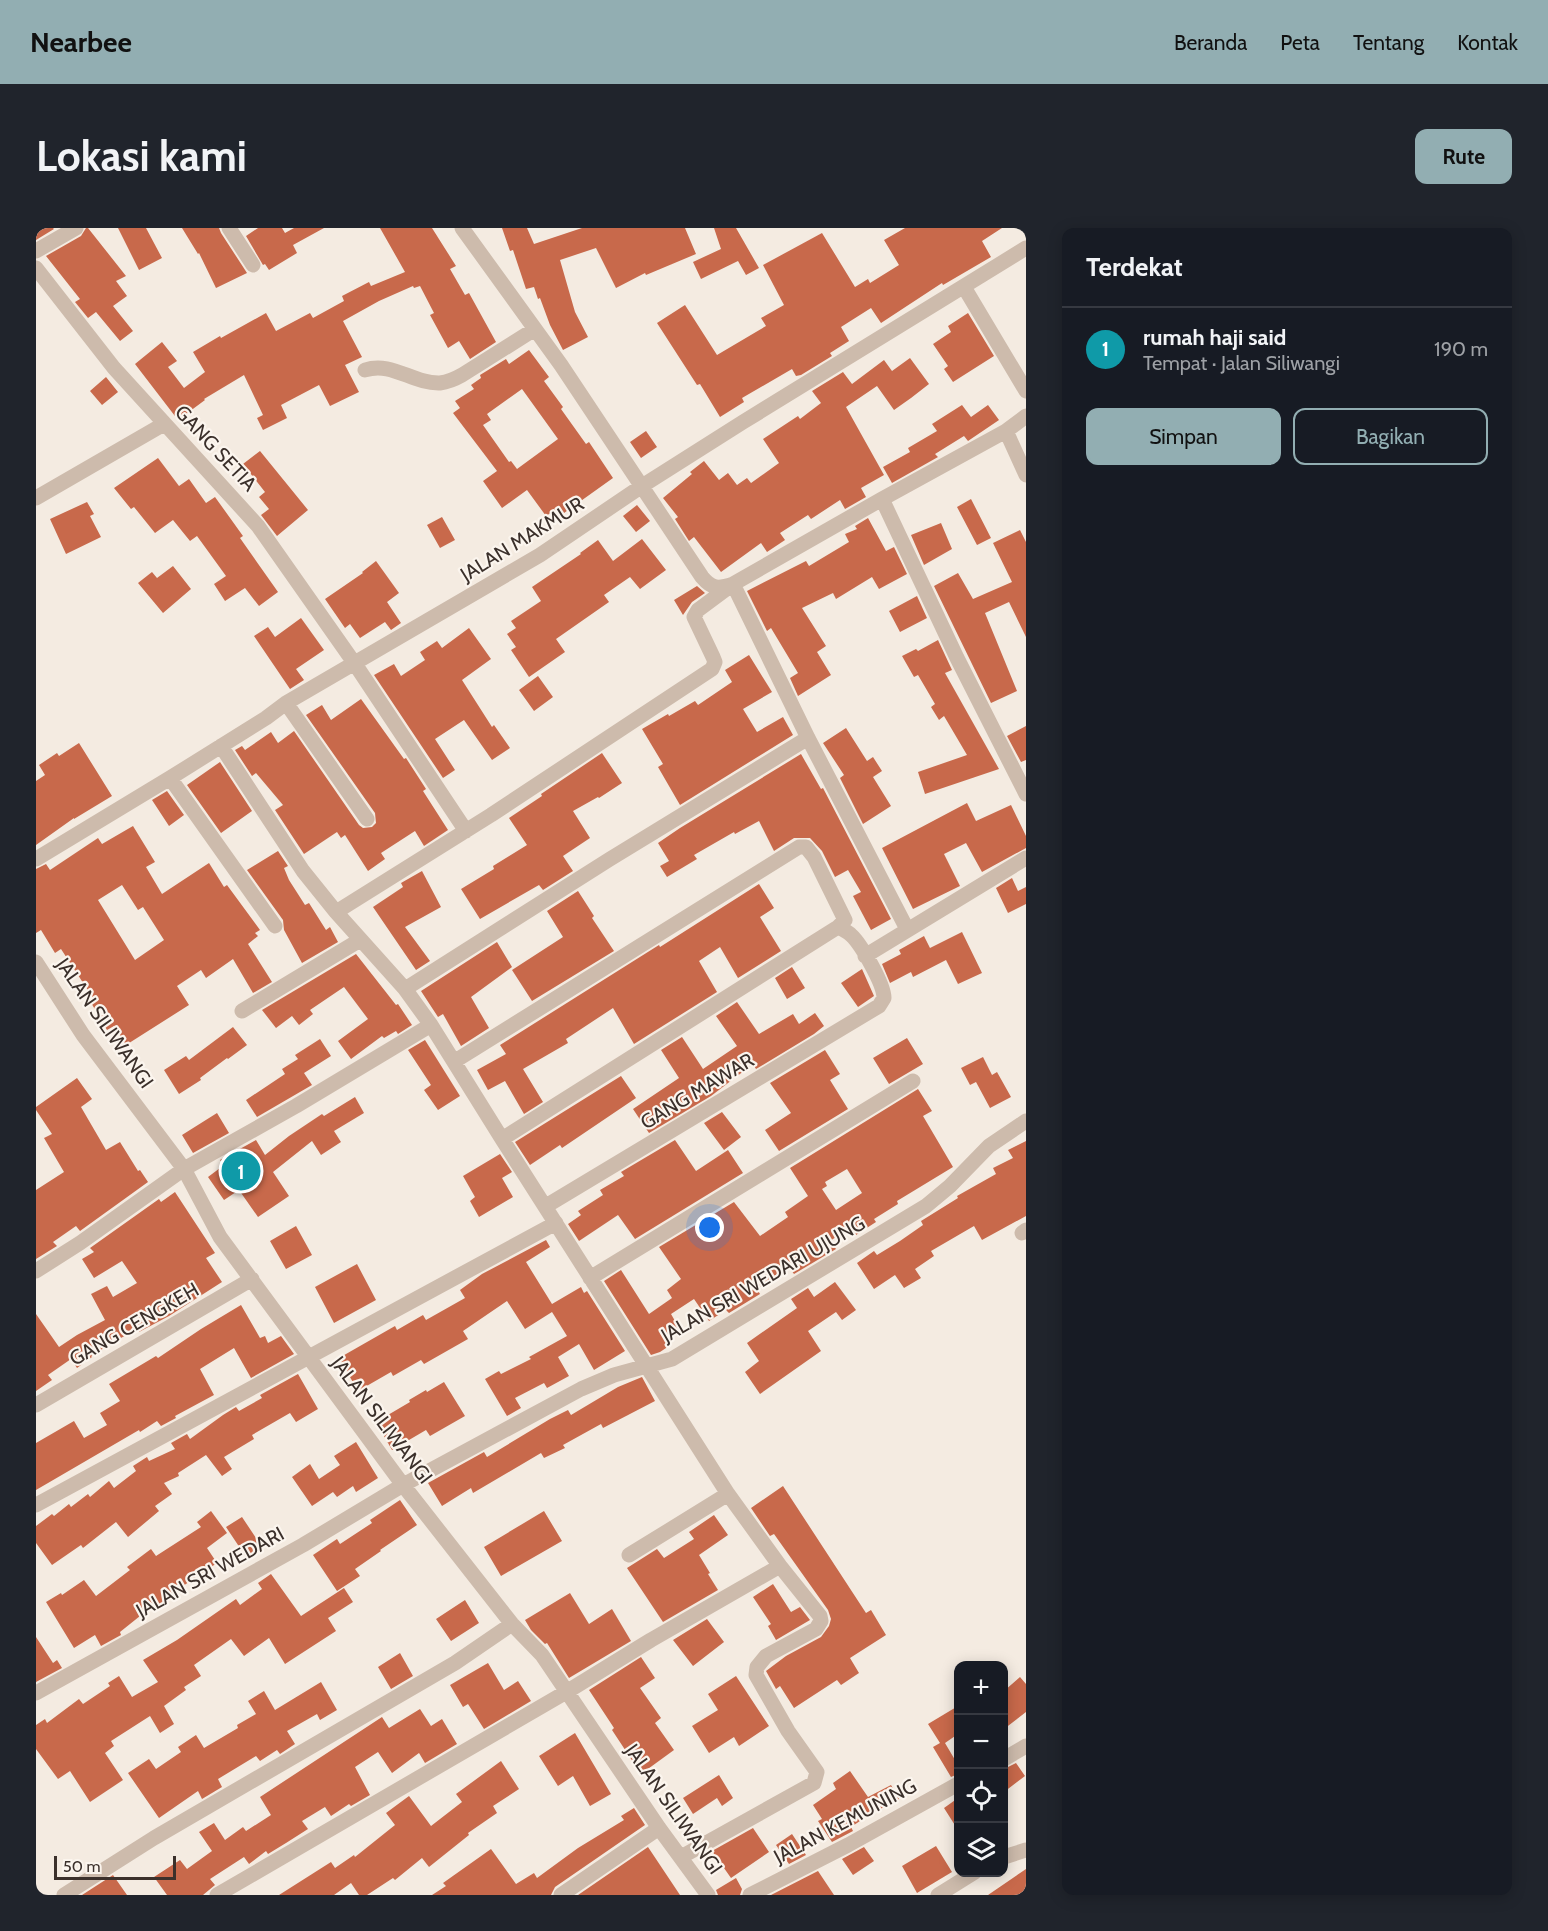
<!DOCTYPE html>
<html lang="id">
<meta charset="utf-8">
<style>
:root{--surface:#171b24;--page:#20242c;--text:#f1f3f6;--muted:#9ea1a6;--line:#363941;--accent:#92aeb2}
body{margin:0;font-family:Cabin,sans-serif;background:var(--page);color:var(--text)}
.controls{position:absolute;right:18px;bottom:18px;display:grid;overflow:hidden;border-radius:12px;box-shadow:0 3px 15px #0003}
.controls button{width:54px;height:54px;display:grid;place-items:center;padding:0;border:0;border-bottom:2px solid var(--line);background:var(--surface);color:var(--text);font:30px sans-serif}
.scale{position:absolute;left:18px;bottom:15px;width:122px;box-sizing:border-box;padding-left:6px;border:3px solid #3b302b;border-top:0;font-size:16px;line-height:21px;white-space:nowrap;color:#3b302b;-webkit-text-stroke:4px #fbf5ee;paint-order:stroke}
.you{position:absolute;left:674px;top:1000px;width:21px;height:21px;margin:-15px;border:4px solid #fff;border-radius:50%;background:#1a73e8;box-shadow:0 0 0 9px #1a73e833}
.badge{display:grid;place-items:center;width:39px;height:39px;border-radius:50%;background:var(--accent);color:#fff;font-size:20px;font-weight:700}
.pin{position:absolute;translate:-50% -50%;border:3px solid #fff;box-shadow:0 2px 6px #0006}
.list{margin:0;padding:0;list-style:none}
h2{display:flex;justify-content:space-between;align-items:center;height:78px;margin:0;padding:0 24px;font-size:26px}
h2 small{font-size:20px;font-weight:400;color:var(--muted)}
.list li{display:grid;grid-template-columns:39px 1fr auto;gap:18px;align-items:center;box-sizing:border-box;height:84px;padding:0 24px;border-top:2px solid var(--line)}
.list b{display:block;font-size:22px;white-space:nowrap}
.list p{margin:0;font-size:20px;white-space:nowrap;color:var(--muted)}
.list em{font-size:20px;font-style:normal;color:var(--muted)}
.actions{display:flex;gap:12px;padding:18px 24px}
.actions a{flex:1;padding:14px 0;border:2px solid var(--accent);border-radius:12px;text-align:center;font-size:21px;color:var(--accent)}
.actions .main{background:var(--accent);color:#111}
.icon{flex:none;width:33px;height:33px;fill:none;stroke:currentColor;stroke-width:2;stroke-linecap:round;stroke-linejoin:round}
.map{position:relative;flex:none;width:990px;height:1667px;overflow:hidden;border-radius:12px}
header{display:flex;align-items:center;gap:36px;box-sizing:border-box;height:84px;padding:0 30px;background:var(--accent);color:#111}
header strong{font-size:28px}
nav{display:flex;gap:33px;margin-inline-start:auto;font-size:21px}
.intro{display:flex;align-items:center;justify-content:space-between;box-sizing:border-box;height:144px;padding:0 36px}
h1{margin:0;font-size:42px}
.button{padding:15px 27px;border-radius:12px;background:var(--accent);color:#111;font-size:21px;font-weight:700}
main{display:flex;gap:36px;padding:0 36px}
aside{flex:1;background:var(--surface);border-radius:12px;box-shadow:0 3px 15px #0003}
.map>svg:first-child{display:block}
.building{fill:#c8694b;fill-rule:evenodd}
.lines{fill:none;stroke-linecap:round;stroke-linejoin:round}
.minor{stroke:#cdbbac;stroke-width:15}
.labels{text-anchor:middle;stroke-width:4.5;stroke-linejoin:round;paint-order:stroke}
.street-label{font-size:20px;fill:#3b302b;stroke:#fbf5ee}
</style>
<header>
<strong>Nearbee</strong>
<nav><a>Beranda</a><a>Peta</a><a>Tentang</a><a>Kontak</a></nav>
</header>
<div class="intro"><h1>Lokasi kami</h1><a class="button">Rute</a></div>
<main>
<div class="map">
<svg width="990" height="1667" viewBox="0 0 990 1667">
<rect width="100%" height="100%" fill="#f4ebe1"/>
<path class="building" d="M0,0H17L18,1L0,12Z
M50,0H52L90,48L80,53L91,68L77,78L97,103L84,113L60,84L52,90L39,74L44,71L10,28L45,8Z
M82,0H110L126,30L103,42Z
M146,0H183L185,5L211,45L180,60L163,25L162,26Z
M222,0H246L249,5L258,0H288L257,17L261,25L233,42L229,36L227,37L210,8Z
M344,0H396L420,38L414,41L429,67L433,65L460,114L434,131L423,113L412,120L394,87L398,85L384,58L378,60L377,58L343,73L307,93L326,129L309,137L323,164L294,178L283,157L245,177L251,190L227,202L221,190L227,187L208,147L168,171L169,172L142,192L99,136L126,114L141,133L132,139L148,160L169,144L157,124L184,108L185,110L230,85L240,103L274,85L277,90L308,73L306,68L333,54L335,58L369,44Z
M466,0H491L498,16L546,0H649L660,26L610,47L609,45L580,60L560,20L524,32L539,84L552,109L527,122L514,97L504,70L502,71L498,59L490,61L477,22L474,23Z
M678,0H700L723,40L710,47L702,33L665,51L657,34L685,21Z
M869,0H966L946,13L955,29L907,57L906,55L845,95L835,80L805,99L813,113L794,125L796,128L765,147L760,148L756,141L706,170L708,174L684,189L664,156L661,157L621,95L649,77L681,127L730,98L725,90L748,77L727,37L786,5L819,59L832,51L834,55L863,37L848,12Z
M932,85L958,128L917,154L908,141L912,138L897,116L915,104L912,98Z
M493,122L513,149L508,153L527,179L525,181L550,216L553,214L577,250L521,290L516,284L510,288L491,262L466,280L447,253L461,243L417,185L424,180L419,173L438,161L435,157L445,150L444,147L470,131L473,136ZM486,161L522,211L481,241L475,233L473,234L447,197L455,192L451,186Z
M874,130L893,156L875,170L858,182L841,158L810,179L848,247L825,260L830,269L809,281L804,272L775,291L772,287L744,305L749,312L731,324L725,315L685,344L658,309L653,313L639,291L642,289L627,270L656,246L654,244L668,233L683,252L692,245L701,257L711,250L715,255L743,235L727,211L762,188L764,191L785,175L776,163L807,144L816,156L848,132L856,143Z
M70,149L82,164L66,177L54,163Z
M926,177L935,189L952,177L963,192L932,213L928,208L899,226L902,229L856,255L847,239L874,224L872,220L901,203L896,196Z
M610,203L621,219L605,230L594,214Z
M224,223L272,282L241,308L225,287L233,281L223,269L229,264L207,236Z
M122,230L143,258L153,251L170,275L179,269L207,308L204,310L242,364L223,378L209,360L189,373L178,356L190,348L161,308L154,313L137,292L119,305L98,279L95,281L78,260Z
M935,271L955,310L941,317L921,279Z
M51,274L58,286L54,288L65,309L30,326L14,291Z
M601,277L614,293L600,304L587,288Z
M406,289L419,312L404,320L391,297Z
M832,290L850,323L858,319L871,346L843,361L836,349L800,371L797,365L766,380L790,418L781,424L795,447L762,468L754,450L762,445L735,400L731,403L711,363L770,333L773,338L813,314L809,306L821,301L819,298Z
M905,295L916,321L888,337L875,307Z
M984,302L990,314V409L973,374L949,385L981,463L955,475L898,358L922,345L937,371L976,354L957,315Z
M606,311L630,342L604,361L594,349L568,367L573,374L520,411L529,424L493,449L475,422L480,419L471,406L480,400L475,393L505,373L496,359L545,326L544,325L562,312L577,333Z
M340,333L363,365L351,374L365,395L355,402L349,394L324,410L314,396L309,400L289,371L327,345L326,344Z
M137,338L155,361L127,385L102,355L116,344L121,350Z
M661,358L669,365L656,374L647,387L638,372Z
M881,368L891,390L864,404L853,383Z
M265,390L288,422L260,441L268,452L254,461L218,408L232,399L239,409Z
M433,400L455,431L426,452L456,499L458,497L474,520L456,532L428,492L399,511L419,542L407,550L338,447L358,436L365,448L389,432L384,424L401,413L406,420Z
M902,412L916,442L909,445L963,541L889,566L882,544L931,527L908,488L903,492L895,479L899,476L882,447L878,449L866,428L880,421L882,423Z
M713,427L736,464L707,481L721,504L747,489L757,507L644,577L622,539L627,536L606,501L632,486L633,488L659,473L662,477L696,454L689,442Z
M502,448L517,469L498,483L483,462Z
M325,471L368,531L370,530L390,561L387,563L412,602L388,618L379,603L345,625L349,631L332,643L309,607L305,610L301,604L268,626L239,582L247,577L220,545L216,548L199,522L206,518L209,522L235,504L242,515L258,503L323,597L327,600L336,599L340,595L339,585L270,487L286,477L295,492Z
M990,498V532L985,534L971,508Z
M810,500L831,533L837,529L846,543L837,549L855,578L827,596L804,550L808,547L787,515Z
M43,515L76,568L38,591V590L0,617V553L9,547L3,537L21,525L23,528Z
M566,525L586,555L563,570L562,569L537,583L554,610L527,628L537,643L507,662L503,657L444,691L425,661L458,641L457,638L491,617L473,590L506,568L505,566Z
M765,526L785,561L787,560L855,691L835,702L817,668L825,664L812,642L799,649L786,623L774,610H758L738,623L723,593L699,606L698,604L658,627L661,631L631,649L624,638L633,633L622,615L644,600Z
M184,534L216,583L185,605L151,557Z
M131,563L148,587L133,598L116,572Z
M931,575L940,593L975,577L990,608V620L946,644L930,615L908,626L924,658L877,681L846,620Z
M97,598L119,634L110,639L126,666L173,635L188,659L191,657L224,702L219,705L222,708L212,716L236,754L217,765L197,731L170,750L165,742L141,758L153,777L90,817L78,798L71,802L50,766L53,764L25,721L19,725L5,702L0,705V641L10,636L14,642L62,610L66,616ZM86,657L102,682L107,679L128,712L99,732L62,672Z
M242,623L252,638L248,640L253,652L269,677L273,675L290,702L294,699L302,714L266,735L248,702L247,692L211,642Z
M386,643L405,679L369,699L394,733L380,742L337,679L367,659L365,655Z
M976,650L982,663L990,659V676L972,685L960,660Z
M723,656L738,680L724,689L745,723L702,750L684,719L663,733L681,764L598,816L577,780L530,811L532,815L487,841L507,874L488,886L469,853L452,862L441,842L470,826L464,817L623,717L624,719Z
M542,663L558,688L556,690L578,723L496,773L476,742L527,709L511,683Z
M926,704L946,745L922,756L910,732L877,749L875,744L854,755L846,736L865,726L863,722L888,708L894,720Z
M461,714L476,739L435,769L453,800L425,818L407,786L402,789L385,763Z
M320,726L360,777L362,776L376,797L362,806L360,803L348,810L346,808L315,831L302,813L332,791L308,759L274,782L277,786L263,797L256,788L240,800L226,782Z
M756,739L769,760L751,771L739,750Z
M826,741L838,768L822,779L805,755Z
M701,774L723,806L757,786L763,796L779,785L788,798L778,806L720,841L717,836L675,868L613,905L597,881L643,850L625,822L646,809L667,841L701,818L680,788Z
M197,799L211,817L192,831L191,830L164,850L165,852L143,866L128,842L150,828L153,832Z
M871,810L887,836L853,856L837,830Z
M284,811L295,828L268,845L276,857L221,889L210,872L249,846L246,841L262,831L259,827Z
M389,812L424,868L402,882L388,862L395,857L372,822Z
M789,822L804,846L794,852L812,881L743,923L729,902L755,885L734,855Z
M947,829L956,847L961,844L975,869L954,880L940,854L934,857L925,840Z
M585,848L600,870L526,920L524,917L494,937L479,914Z
M41,850L56,871L45,879L70,922L84,914L102,943L104,942L112,954L44,1003L40,998L17,1014L21,1018L0,1031V962L28,944L8,910L16,906L0,882V879Z
M882,861L896,883L887,888L917,939L861,973L862,976L838,991L840,994L820,1007L815,999L794,1013L800,1021L758,1046L752,1038L721,1061L724,1066L693,1085L690,1082L673,1093L658,1071L635,1086L643,1100L628,1110L633,1118L624,1124L615,1127L568,1053L585,1042L613,1086L636,1070L631,1062L645,1051L623,1019L698,974L724,1008L752,989L749,984L772,968L754,940ZM811,941L826,965L800,982L786,961L791,958L789,954Z
M319,869L328,885L298,903L305,914L285,927L276,913L237,944L253,968L222,989L203,962L188,972L172,949L188,937L184,932L220,912L229,927L253,908L286,886L288,888Z
M686,884L705,909L688,922L668,895Z
M181,885L193,905L157,925L146,907Z
M639,912L660,943L692,922L707,945L599,1011L582,987L543,1013L532,996L545,987L542,983L567,967L564,962L588,948L585,944Z
M990,913V988L946,1012L938,998L895,1023L898,1028L879,1041L885,1050L868,1060L859,1047L838,1061L821,1035L838,1023L841,1027L864,1013L887,997L885,993L922,970L921,968L960,946L957,940L977,930L972,922Z
M464,926L476,944L466,950L477,969L443,989L434,973L439,969L427,948Z
M139,964L179,1025L170,1030L186,1054L133,1088L103,1104L101,1101L76,1115L55,1128L56,1129L41,1140L35,1131L12,1147L16,1152L0,1163V1086L23,1119L41,1107L69,1092L55,1066L71,1058L77,1069L101,1055L86,1033L58,1050L46,1031L58,1024L54,1020L123,971L125,974Z
M260,998L276,1027L250,1041L234,1013Z
M510,1012L514,1019L490,1034L516,1076L545,1059L548,1065L551,1063L589,1123L558,1142L543,1116L522,1129L533,1148L511,1160L508,1155L479,1170L485,1180L471,1188L449,1151L463,1143L465,1146L495,1131L493,1129L531,1108L516,1084L489,1101L471,1073L427,1103L432,1111L388,1136L385,1132L357,1148L355,1144L322,1163L303,1130L359,1098L361,1102L387,1087L390,1092L429,1070L424,1062L446,1046Z
M321,1036L340,1072L298,1095L279,1059Z
M799,1054L820,1082L806,1092L800,1084L772,1103L785,1123L724,1166L709,1144L723,1133L711,1115L761,1080L755,1071L772,1060L778,1069Z
M205,1077L224,1110L229,1108L232,1115L245,1108L258,1126L215,1150L198,1120L164,1141L178,1167L139,1188L140,1190L125,1198L121,1193L104,1204L103,1202L0,1262V1215L38,1193L48,1210L71,1197L64,1185L84,1173L73,1156L120,1128L122,1130L165,1101Z
M262,1146L282,1181L260,1194L254,1185L216,1207L218,1211L188,1229L196,1241L186,1248L170,1227L142,1245L143,1248L128,1255L136,1266L119,1278L123,1283L92,1309L80,1294L47,1320L45,1317L16,1337L0,1315V1298L16,1286L18,1288L33,1276L35,1279L52,1266L54,1269L73,1253L78,1260L100,1243L97,1238L111,1229L113,1233L139,1221L135,1215L151,1206L154,1211L187,1187L200,1179L203,1183L226,1170L224,1167Z
M606,1149L619,1173L567,1200L565,1196L527,1217L529,1220L508,1230L505,1225L437,1265L435,1260L406,1278L392,1255L448,1224L451,1229L514,1191L532,1182L535,1187L582,1159Z
M408,1154L429,1188L394,1208L390,1202L356,1222L340,1194L374,1174L373,1172L390,1162L391,1164Z
M320,1214L342,1250L320,1264L317,1258L301,1269L297,1264L276,1278L256,1249L274,1236L283,1251L304,1237L298,1228Z
M747,1258L830,1385L835,1382L850,1407L814,1430L823,1445L805,1457L801,1452L758,1480L744,1458L740,1461L730,1443L750,1428L785,1409L793,1398L795,1391L792,1382L738,1306L734,1308L715,1280Z
M364,1272L381,1297L344,1322L345,1323L319,1341L324,1348L301,1363L277,1327L301,1311L304,1316L336,1295L334,1292Z
M175,1283L191,1305L171,1320L181,1335L144,1360L122,1379L119,1376L84,1404L85,1407L65,1418L59,1407L38,1420L10,1374L25,1365L26,1367L48,1352L60,1368L94,1342L91,1339L115,1321L120,1328L165,1299L161,1294Z
M508,1283L526,1313L465,1348L448,1319Z
M678,1287L692,1307L663,1327L674,1345L672,1346L682,1362L627,1394L591,1340L621,1321L628,1330L658,1311L653,1304Z
M206,1289L226,1319L210,1329L190,1299Z
M235,1346L265,1388L308,1360L317,1374L292,1390L300,1403L249,1436L233,1410L208,1428L195,1411L158,1437L165,1448L148,1459L150,1462L128,1478L138,1496L124,1505L114,1488L75,1513L78,1518L69,1525L87,1552L54,1574L34,1543L22,1551L0,1521V1497L9,1491L11,1495L43,1471L47,1476L74,1458L72,1455L83,1448L96,1469L122,1454L107,1432L141,1412L200,1371L204,1377L226,1361L222,1355Z
M737,1356L755,1384L764,1379L774,1392L740,1412L732,1398L735,1396L717,1369Z
M534,1365L553,1396L576,1381L595,1413L533,1450L511,1415L509,1416L495,1402L489,1392Z
M429,1372L443,1395L415,1413L400,1391Z
M671,1391L688,1414L657,1438L637,1412Z
M0,1409L17,1435L21,1432L26,1440L0,1454Z
M364,1425L377,1448L355,1461L342,1439Z
M605,1429L619,1450L604,1460L625,1490L619,1495L638,1522L605,1546L576,1502L578,1500L553,1462Z
M452,1435L468,1462L482,1453L495,1473L448,1501L432,1476L427,1479L414,1457Z
M700,1448L733,1498L703,1518L698,1509L673,1525L656,1498L682,1482L672,1466Z
M984,1449L990,1456V1484L968,1501V1463Z
M285,1454L301,1482L284,1492L281,1486L251,1503L259,1516L244,1526L241,1522L224,1533L220,1528L182,1551L186,1559L166,1571L162,1563L123,1590L92,1545L113,1531L120,1541L145,1524L142,1519L160,1507L168,1520L202,1500L201,1497L220,1486L212,1473L228,1463L239,1482Z
M922,1478V1506L909,1515L922,1537V1546L915,1549L897,1519L904,1515L892,1496Z
M384,1481L395,1498L406,1491L421,1516L389,1535L383,1525L356,1545L342,1524L319,1539L334,1567L315,1578L313,1576L295,1588L289,1579L266,1593L272,1601L250,1615L232,1626L230,1623L213,1636L208,1629L174,1651L179,1657L167,1667H131L118,1649L144,1632L151,1641L176,1623L163,1604L178,1595L189,1612L207,1599L210,1603L235,1587L224,1569L346,1489L353,1500Z
M539,1505L575,1566L554,1578L537,1548L522,1558L503,1528Z
M465,1533L483,1561L457,1578L461,1585L432,1605L433,1607L393,1639L386,1630L359,1652L357,1650L331,1667H323L315,1655L298,1667H243L295,1634L299,1640L318,1627L319,1629L359,1597L350,1585L373,1568L395,1598L426,1574L420,1566Z
M980,1535L989,1548L968,1564V1541Z
M814,1543L832,1569L855,1557L863,1571L833,1587L815,1599L817,1603L796,1614L782,1593L786,1591L777,1577L800,1561L797,1555Z
M683,1547L697,1570L686,1578L681,1570L657,1586L647,1570Z
M922,1570V1602L908,1580Z
M598,1580L609,1597L519,1659L515,1667H396L410,1658L407,1655L455,1621L480,1656L498,1645L501,1650L542,1620L588,1592L585,1588Z
M717,1600L733,1624L695,1650L676,1623Z
M756,1606L770,1627L753,1636L740,1617Z
M900,1618L916,1644L881,1665L866,1638Z
M612,1619L644,1667H542Z
M828,1619L838,1633L817,1647L806,1631Z
M990,1641V1667H952Z
M782,1643L798,1667H735Z
M77,1647L91,1667H46Z
M700,1650L706,1661L704,1667H682L680,1662Z"/>
<g class="lines">
<path class="minor" d="M193,0L217,37
M426,0L525,137L666,349C676,361 682,361 697,356
M0,23L40,0
M0,40L78,140L222,298L319,436L430,603
M928,59L990,163
M329,142C356,133 377,156 404,155C412,154 419,151 426,147L499,101
M970,203L990,247
M0,270L128,196
M846,271L921,430L990,566
M697,356L772,510L871,701
M250,475L331,591
M185,518L267,643L300,684L369,761L395,797L466,911L692,1266L744,1338L784,1388L785,1393L780,1401L730,1428L721,1439L720,1447L752,1503L781,1544L778,1555L645,1629
M134,550L239,698
M0,631L134,550L230,490L250,475L504,327L606,258L707,194L990,20
M300,684L455,587L676,441L679,434L677,429L658,389L662,382L697,356L846,271L970,203L990,188
M829,728L990,630
M0,734L47,807L148,941L184,1009L367,1257L476,1396L506,1427L623,1600L672,1667
M369,761L574,631L772,510
M206,783L324,712
M419,833L763,619H770L778,629L809,692L802,699
M466,911L802,699C806,701 811,703 815,707C825,716 848,756 848,770L843,778L510,978
M986,1005L990,1002
M0,1043L44,1015L148,941L260,878L395,797
M554,1050L877,853
M0,1177L216,1051
M0,1277L520,995
M593,1327L692,1266
M0,1465L267,1317L367,1257L545,1161L578,1147L636,1131L890,978L914,958L953,918L990,893
M968,1531L990,1518
M968,1629L990,1622
M28,1667L118,1610L419,1435L476,1396
M181,1667L532,1463L615,1412L744,1338
M525,1667L623,1600
M714,1667L812,1617L922,1556
M902,1667L939,1644"/>
</g>
<g class="labels">
<g class="street-label">
<text transform="translate(180 220) rotate(47)" y="7">GANG SETIA</text>
<text transform="translate(486 311) rotate(-32)" y="7">JALAN MAKMUR</text>
<text transform="translate(69 795) rotate(55)" y="7">JALAN SILIWANGI</text>
<text transform="translate(661 863) rotate(-31)" y="7">GANG MAWAR</text>
<text transform="translate(727 1051) rotate(-30)" y="7">JALAN SRI WEDARI UJUNG</text>
<text transform="translate(98 1096) rotate(-30)" y="7">GANG CENGKEH</text>
<text transform="translate(346 1192) rotate(53)" y="7">JALAN SILIWANGI</text>
<text transform="translate(174 1344) rotate(-29)" y="7">JALAN SRI WEDARI</text>
<text transform="translate(638 1581) rotate(55)" y="7">JALAN SILIWANGI</text>
<text transform="translate(809 1593) rotate(-28)" y="7">JALAN KEMUNING</text>
</g>
</g>
</svg>
<div class="controls">
<button>+</button>
<button>−</button>
<button><svg class="icon" aria-label="locate" viewBox="0 0 24 24"><circle cx="12" cy="12" r="6"/><path d="M12 2v4M12 18v4M2 12h4M18 12h4"/></svg></button>
<button><svg class="icon" aria-label="layers" viewBox="0 0 24 24"><path d="M12 4l9 5-9 5-9-5zM3 14l9 5 9-5"/></svg></button>
</div>
<div class="scale">50 m</div>
<div class="you"></div>
<div class="pin badge" style="left:205px;top:943px;background:#0f9aa8">1</div>
</div>
<aside>
<h2>Terdekat<small></small></h2>
<ul class="list">
<li><span class="badge" style="background:#0f9aa8">1</span><div><b>rumah haji said</b><p>Tempat · Jalan Siliwangi</p></div><em>190 m</em></li>
</ul>
<div class="actions"><a class="main">Simpan</a><a>Bagikan</a></div>
</aside>
</main>
